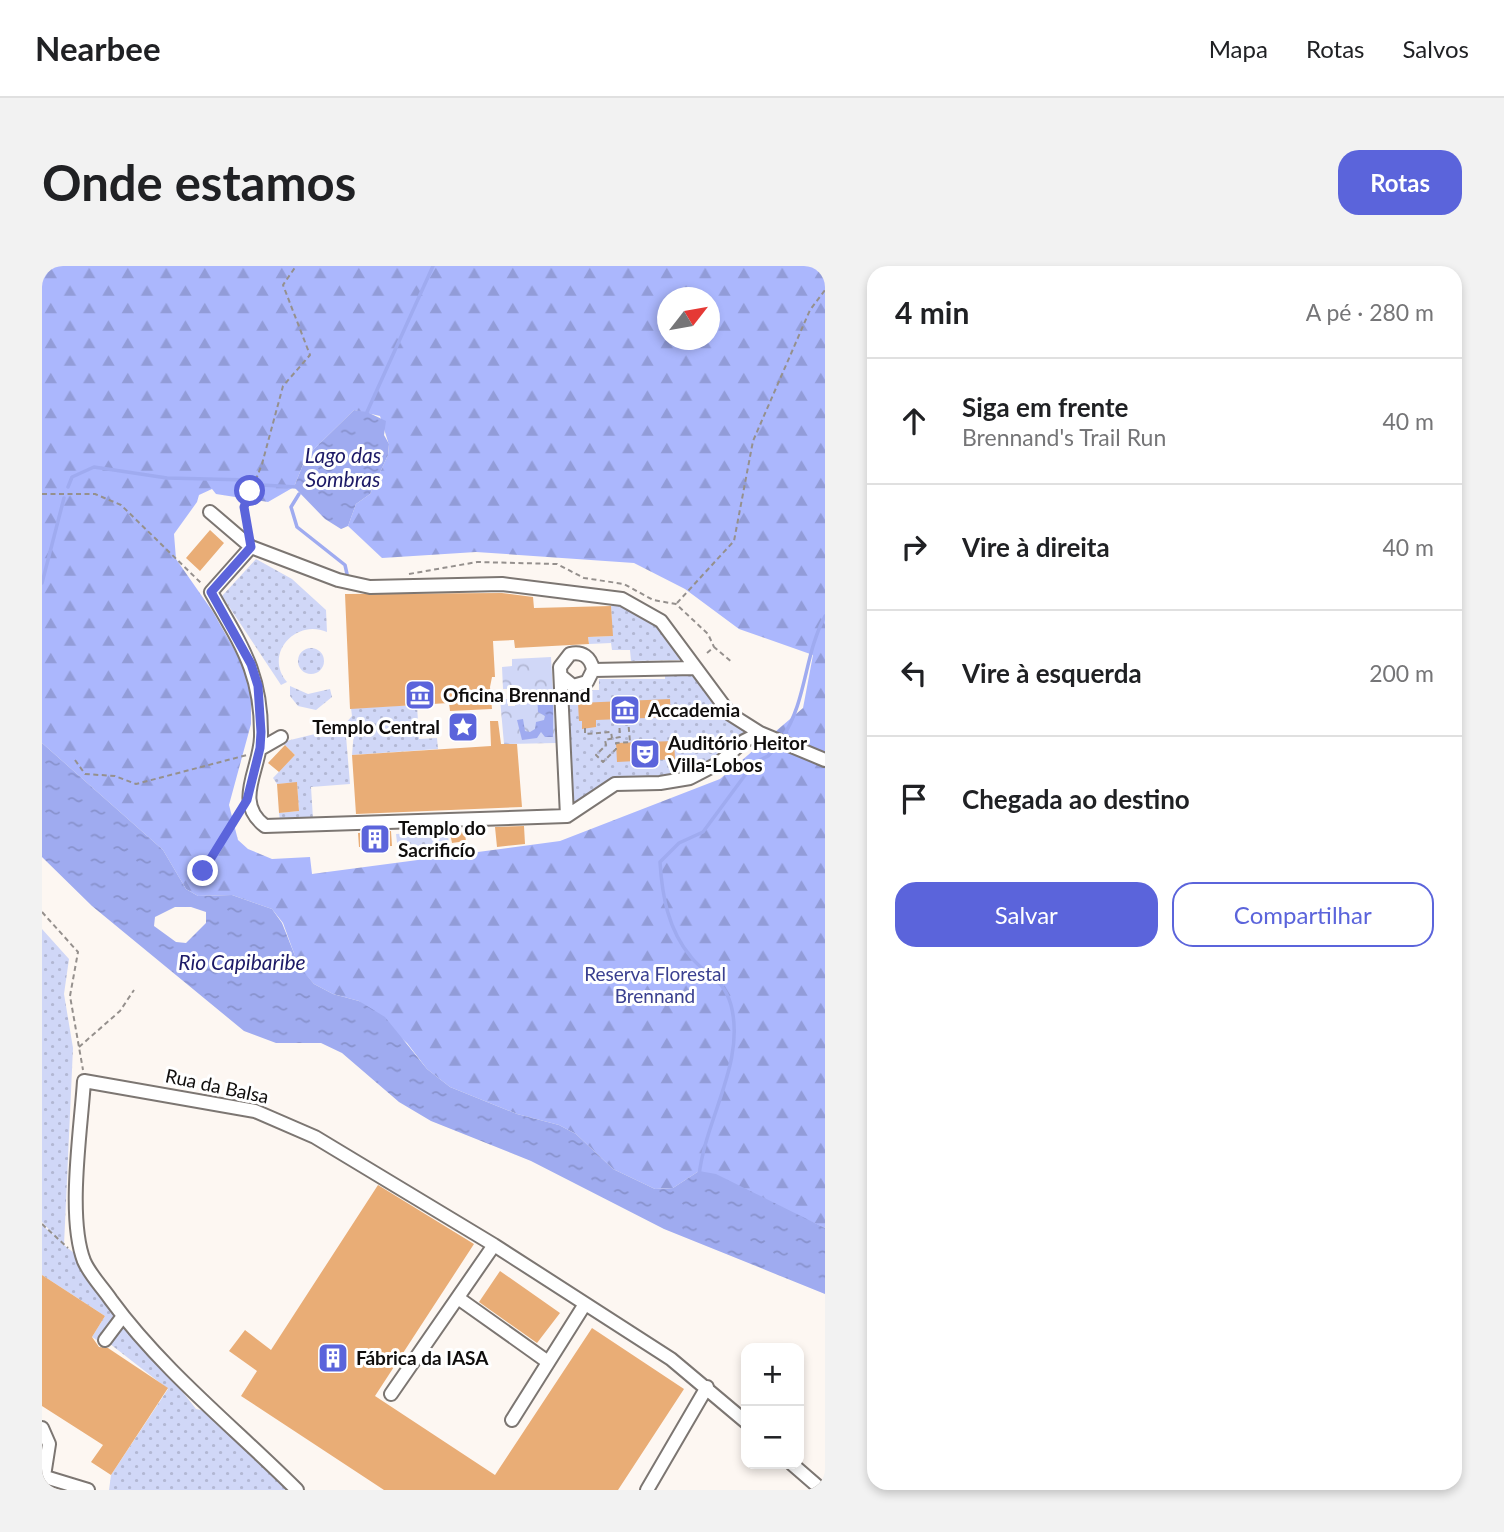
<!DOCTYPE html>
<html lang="pt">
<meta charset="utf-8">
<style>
:root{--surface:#fff;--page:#f2f2f2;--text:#202124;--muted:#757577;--line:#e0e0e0;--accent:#5b64db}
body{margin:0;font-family:Lato,sans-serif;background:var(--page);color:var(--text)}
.controls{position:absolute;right:21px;bottom:21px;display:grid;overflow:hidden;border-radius:14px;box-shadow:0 4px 10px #0003}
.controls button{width:63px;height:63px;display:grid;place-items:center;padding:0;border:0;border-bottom:2px solid var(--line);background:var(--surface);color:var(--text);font:35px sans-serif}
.compass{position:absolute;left:615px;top:21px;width:63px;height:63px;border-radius:50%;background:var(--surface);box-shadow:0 4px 10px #0003;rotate:59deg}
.stop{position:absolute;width:21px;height:21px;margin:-16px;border:5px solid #5b64db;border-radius:50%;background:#fff}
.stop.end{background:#5b64db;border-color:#fff;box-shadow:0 2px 7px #0008}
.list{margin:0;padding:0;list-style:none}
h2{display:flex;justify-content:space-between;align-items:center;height:91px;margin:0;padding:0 28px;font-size:30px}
h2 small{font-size:23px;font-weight:400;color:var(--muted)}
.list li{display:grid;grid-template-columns:46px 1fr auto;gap:21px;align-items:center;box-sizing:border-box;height:126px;padding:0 28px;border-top:2px solid var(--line)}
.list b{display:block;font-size:26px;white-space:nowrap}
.list p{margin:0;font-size:23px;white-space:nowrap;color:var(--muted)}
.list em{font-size:23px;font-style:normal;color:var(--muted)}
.actions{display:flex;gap:14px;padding:21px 28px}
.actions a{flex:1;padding:16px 0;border:2px solid var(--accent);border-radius:21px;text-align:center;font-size:24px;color:var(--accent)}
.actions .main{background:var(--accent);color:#fff}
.icon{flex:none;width:38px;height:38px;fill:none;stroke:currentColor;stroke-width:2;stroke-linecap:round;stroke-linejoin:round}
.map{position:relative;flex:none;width:783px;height:1224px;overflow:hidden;border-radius:21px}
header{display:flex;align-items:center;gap:42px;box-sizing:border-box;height:98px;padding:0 35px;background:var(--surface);border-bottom:2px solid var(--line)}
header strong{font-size:33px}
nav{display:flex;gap:38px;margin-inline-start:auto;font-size:24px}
.intro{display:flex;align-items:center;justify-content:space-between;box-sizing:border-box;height:168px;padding:0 42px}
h1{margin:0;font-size:49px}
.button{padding:18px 32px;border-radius:21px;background:var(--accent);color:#fff;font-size:24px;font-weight:700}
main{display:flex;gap:42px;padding:0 42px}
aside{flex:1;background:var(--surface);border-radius:21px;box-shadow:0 4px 10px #0003}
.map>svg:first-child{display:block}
.grass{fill:url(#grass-dots)}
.forest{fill:url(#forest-firs);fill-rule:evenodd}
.park{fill:url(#park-crowns)}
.water{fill:url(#water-ripples);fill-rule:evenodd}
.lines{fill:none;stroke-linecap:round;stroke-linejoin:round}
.stream{stroke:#9fabf0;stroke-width:3.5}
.building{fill:#e9ad76}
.minor-casing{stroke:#7c7672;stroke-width:16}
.path{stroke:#95908d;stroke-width:2;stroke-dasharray:5 3.5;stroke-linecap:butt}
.minor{stroke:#fff;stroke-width:12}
.route{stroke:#5b64db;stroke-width:9}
.labels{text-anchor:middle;stroke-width:6;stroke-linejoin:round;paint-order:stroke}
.poi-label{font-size:19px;font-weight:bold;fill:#100e0d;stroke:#fff;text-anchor:start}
.park-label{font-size:19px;fill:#3a4090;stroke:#fff}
.street-label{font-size:19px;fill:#100e0d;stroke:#fff}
.water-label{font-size:21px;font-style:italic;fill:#1d1a67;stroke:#fff}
</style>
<header>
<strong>Nearbee</strong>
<nav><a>Mapa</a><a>Rotas</a><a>Salvos</a></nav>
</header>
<div class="intro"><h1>Onde estamos</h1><a class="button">Rotas</a></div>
<main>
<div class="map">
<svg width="783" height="1224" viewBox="0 0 783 1224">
<defs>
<pattern id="grass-dots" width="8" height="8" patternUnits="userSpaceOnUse" patternTransform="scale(1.75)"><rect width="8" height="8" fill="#d0d7f7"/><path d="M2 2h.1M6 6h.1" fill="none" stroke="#b2b7d3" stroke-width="1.8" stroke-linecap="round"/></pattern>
<pattern id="forest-firs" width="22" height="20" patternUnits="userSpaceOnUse" patternTransform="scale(1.75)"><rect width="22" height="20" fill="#abb7fd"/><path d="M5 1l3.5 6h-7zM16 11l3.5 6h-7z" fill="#929cd8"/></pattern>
<pattern id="park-crowns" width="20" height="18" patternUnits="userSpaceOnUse" patternTransform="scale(1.75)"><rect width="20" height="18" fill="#d0d7f7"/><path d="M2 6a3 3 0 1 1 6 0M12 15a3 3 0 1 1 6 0" fill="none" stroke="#b2b7d3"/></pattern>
<pattern id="water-ripples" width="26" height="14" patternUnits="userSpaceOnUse" patternTransform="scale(1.75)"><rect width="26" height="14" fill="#9fabf0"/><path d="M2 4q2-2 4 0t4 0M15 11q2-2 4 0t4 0" fill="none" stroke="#8892cd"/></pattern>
</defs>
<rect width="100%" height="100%" fill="#fdf7f2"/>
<path class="grass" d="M214,293L250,313L284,344L285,366C254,352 221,388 245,416L239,419L180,330Z
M569,339C599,341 627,368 638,394L589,395L588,384H570L569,377L547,378L546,371L570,370Z
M256 395a13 13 0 1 1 26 0a13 13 0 1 1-26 0Z
M623,406H650L705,468L652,507L617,514L565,516L548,526L527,546L516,424H557V413H623Z
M248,420L266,428L288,423L290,431L274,444L256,440L248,430Z
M375,439L377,473L395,472L396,483L310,489L312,465L303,458L310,450L309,442Z
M273,468V471L304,470L308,518L269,521L271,553L238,555L237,547L257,545L255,517L235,518L231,512L253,489L240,476Z
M406,565L407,582L356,585L354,568Z
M0,663L27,693L22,728L31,782L22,979L43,996L75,1049L58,1076L50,1071L63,1050L0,1009V959L13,970L0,956Z
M81,1050L154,1143L171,1147L245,1224H67L69,1209L126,1123L63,1074Z"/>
<path class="forest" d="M0,0H783V962L657,905L631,922L613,923L571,903L534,868L517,859L475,848L408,821L385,803L365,777L317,735L291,728L272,718L257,701L241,657L230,643L190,629L156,630L144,623L121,584L0,477ZM626,32H668V74H626ZM312,144L338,150L347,179L346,189L328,228L314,238L306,260L340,292L434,286L592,297L643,323L697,363L771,389L761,442L678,513L518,575L270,608L268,591L230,593L206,583L196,574L187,539L209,458V428L202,401L171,346L134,293L132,268L155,236L157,229L170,223L174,228L226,236L252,221L264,191Z"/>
<path class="park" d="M509,391L514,477L462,478L458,433H466V440H473L472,423H461L460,401L470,400V393Z"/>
<path class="water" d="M312,144L325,146L344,155L342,169L347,178L346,189L328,228L314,238L306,260L299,263L283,253L252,221L264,191Z
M505,425L504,432L511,435V471H503L499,466L495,472L480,474L475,454L481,453L483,465L488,466L493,463L494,456L502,454L503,450L496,446L495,427Z
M0,477L121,584L144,623L156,630L190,629L230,643L240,657L257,700L272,718L291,728L317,735L343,751L385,803L408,821L475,848L517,859L534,868L571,903L613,923L631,922L657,905L674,908L783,962V1028L622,963L489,895L389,855L357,836L300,787L279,777H234L202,765L50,640L0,591ZM133,641H149L164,646V657L144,677L134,676L112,660L113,651Z"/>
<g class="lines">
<path class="stream" d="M325,146L391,0
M219,219L255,221
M26,221L30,211L52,201L125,212L207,214
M257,228L249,241L255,261L303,299L305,308
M0,317L22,232
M740,472C765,435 762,389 783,350
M657,910C663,853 704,796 689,739C681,711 665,711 649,691C626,664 620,629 618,596L637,577L661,566L712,497L726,490L736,479"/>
</g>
<path class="building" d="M168,264L182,277L158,305L144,292Z
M460,327L491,331L492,342L569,340L571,370L546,371L547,378L473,382L472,374L451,375L453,411H450L448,421L450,443L408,445L407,437L308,443L303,328Z
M628,433L629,451L554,454V461L540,463V455H537L536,437Z
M448,455H456L459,478H475L480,541L314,548L310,489L449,480Z
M632,475L633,493L575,496L574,477Z
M243,479L253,489L237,506L226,497Z
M255,516L257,545L237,547L235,518Z
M482,560L483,578L455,581L453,561Z
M422,562L424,575L410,577L407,563Z
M349,565L350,580L317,581L316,567Z
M336,919L432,978L333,1130L453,1209L550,1062L642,1123L576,1224H342L199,1130L215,1105L187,1085L203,1064L229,1084Z
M458,1005L518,1047L495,1077L437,1036Z
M0,1009L63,1050L50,1071L57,1081L66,1082L126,1122L69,1209L49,1196L61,1179L0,1140Z"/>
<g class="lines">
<g class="minor-casing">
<path id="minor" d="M168,246L209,281
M551,404L653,402
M520,411L531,420L545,416L551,404C549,391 540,385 528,388L518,401L525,550
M718,467L702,475L677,497L648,512L618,517L573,518L525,550L223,560C191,536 218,504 219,471C220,407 199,379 169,326L209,281L296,314L328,321L460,318L580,333L619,355L688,448L718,467L783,494
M218,483L239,471
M416,1032L506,1096
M63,1074L81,1050
M349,1128L452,979
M470,1154L543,1038
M0,1162L7,1178L2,1210
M750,1198L780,1224
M0,1210L46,1224
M255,1224C193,1162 121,1105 69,1034C61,1022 48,1009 42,995C25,951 39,863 42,815L213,845L273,871L452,979L629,1093L704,1156
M605,1224L665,1121"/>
</g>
<path class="path" d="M0,228H53L79,239L160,318
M206,263L203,241L220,198L241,120L268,89L241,19L254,0
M367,308L435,296L515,298L542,312L582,318L611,334L634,338L666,368L672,381
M635,337L692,275L711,175L768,44L783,24
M665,387L672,381L691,397
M577,453H586L588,476L574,477V483L561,496L554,489L564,479L563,474L578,471Z
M543,462V468L569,466L570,472
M33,494L43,508L73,510L94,518L205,489
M161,605L198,547
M0,646L36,686L28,730L41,804
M37,781L78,745L92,724
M0,958L26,982"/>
<use href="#minor" class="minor"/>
</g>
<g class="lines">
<path class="route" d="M161,605L205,534L218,482L219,466L216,420L209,398L169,326L209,281L202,241L208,225"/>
</g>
<defs>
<g id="museum-square" transform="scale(1.575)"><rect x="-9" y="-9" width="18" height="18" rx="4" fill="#5b64db" stroke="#fff"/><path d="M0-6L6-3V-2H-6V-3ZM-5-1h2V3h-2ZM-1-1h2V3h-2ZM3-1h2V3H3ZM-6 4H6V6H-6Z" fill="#fff"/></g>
<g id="sight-square" transform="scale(1.575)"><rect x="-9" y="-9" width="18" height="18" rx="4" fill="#5b64db" stroke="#fff"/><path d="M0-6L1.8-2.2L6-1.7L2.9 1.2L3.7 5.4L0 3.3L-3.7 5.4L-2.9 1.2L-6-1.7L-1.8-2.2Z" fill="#fff"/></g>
<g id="theatre-square" transform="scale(1.575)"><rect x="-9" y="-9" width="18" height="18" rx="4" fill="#5b64db" stroke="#fff"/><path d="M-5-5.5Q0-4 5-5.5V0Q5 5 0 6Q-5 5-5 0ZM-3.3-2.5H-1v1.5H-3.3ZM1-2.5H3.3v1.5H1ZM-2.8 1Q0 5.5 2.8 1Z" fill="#fff"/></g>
<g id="building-square" transform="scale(1.575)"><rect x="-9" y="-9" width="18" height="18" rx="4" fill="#5b64db" stroke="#fff"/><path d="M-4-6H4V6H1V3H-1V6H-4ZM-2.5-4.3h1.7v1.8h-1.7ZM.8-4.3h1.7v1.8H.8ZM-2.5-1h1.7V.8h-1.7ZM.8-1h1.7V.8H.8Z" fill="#fff"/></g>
</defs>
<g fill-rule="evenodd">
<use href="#museum-square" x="378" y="429"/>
<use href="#museum-square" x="583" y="444"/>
<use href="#sight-square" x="421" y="461"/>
<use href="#theatre-square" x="603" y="488"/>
<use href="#building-square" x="333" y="573"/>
<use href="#building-square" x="291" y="1092"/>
</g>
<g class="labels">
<g class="poi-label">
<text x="401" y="436">Oficina Brennand</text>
<text x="606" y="451">Accademia</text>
<text x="398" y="468" text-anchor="end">Templo Central</text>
<text x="626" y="484">Auditório Heitor<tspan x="626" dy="22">Villa-Lobos</tspan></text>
<text x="356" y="569">Templo do<tspan x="356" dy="22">Sacrificío</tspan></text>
<text x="314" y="1099">Fábrica da IASA</text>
</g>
<g class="park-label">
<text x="613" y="715">Reserva Florestal<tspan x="613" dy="22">Brennand</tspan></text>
</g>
<g class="street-label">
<text transform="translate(175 820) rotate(12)" y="7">Rua da Balsa</text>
</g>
<g class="water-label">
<text x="301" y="197">Lago das<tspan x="301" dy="24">Sombras</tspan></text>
<text x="200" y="704">Rio Capibaribe</text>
</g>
</g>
</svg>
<div class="controls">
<button>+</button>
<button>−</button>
</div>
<svg class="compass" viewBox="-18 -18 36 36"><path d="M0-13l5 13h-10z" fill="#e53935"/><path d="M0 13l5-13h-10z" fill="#757577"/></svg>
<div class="stop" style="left:208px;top:225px"></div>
<div class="stop end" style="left:161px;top:605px"></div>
</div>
<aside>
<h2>4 min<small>A pé · 280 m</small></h2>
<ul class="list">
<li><svg class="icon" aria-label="ahead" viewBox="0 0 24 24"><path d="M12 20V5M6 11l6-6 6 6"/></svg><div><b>Siga em frente</b><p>Brennand's Trail Run</p></div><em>40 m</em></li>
<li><svg class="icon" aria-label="right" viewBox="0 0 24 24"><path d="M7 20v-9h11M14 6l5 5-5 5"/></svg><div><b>Vire à direita</b></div><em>40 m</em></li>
<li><svg class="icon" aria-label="left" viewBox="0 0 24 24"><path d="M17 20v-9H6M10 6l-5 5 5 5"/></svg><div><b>Vire à esquerda</b></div><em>200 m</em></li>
<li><svg class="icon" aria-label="arrive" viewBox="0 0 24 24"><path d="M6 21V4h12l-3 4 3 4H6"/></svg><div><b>Chegada ao destino</b></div></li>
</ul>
<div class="actions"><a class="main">Salvar</a><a>Compartilhar</a></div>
</aside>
</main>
